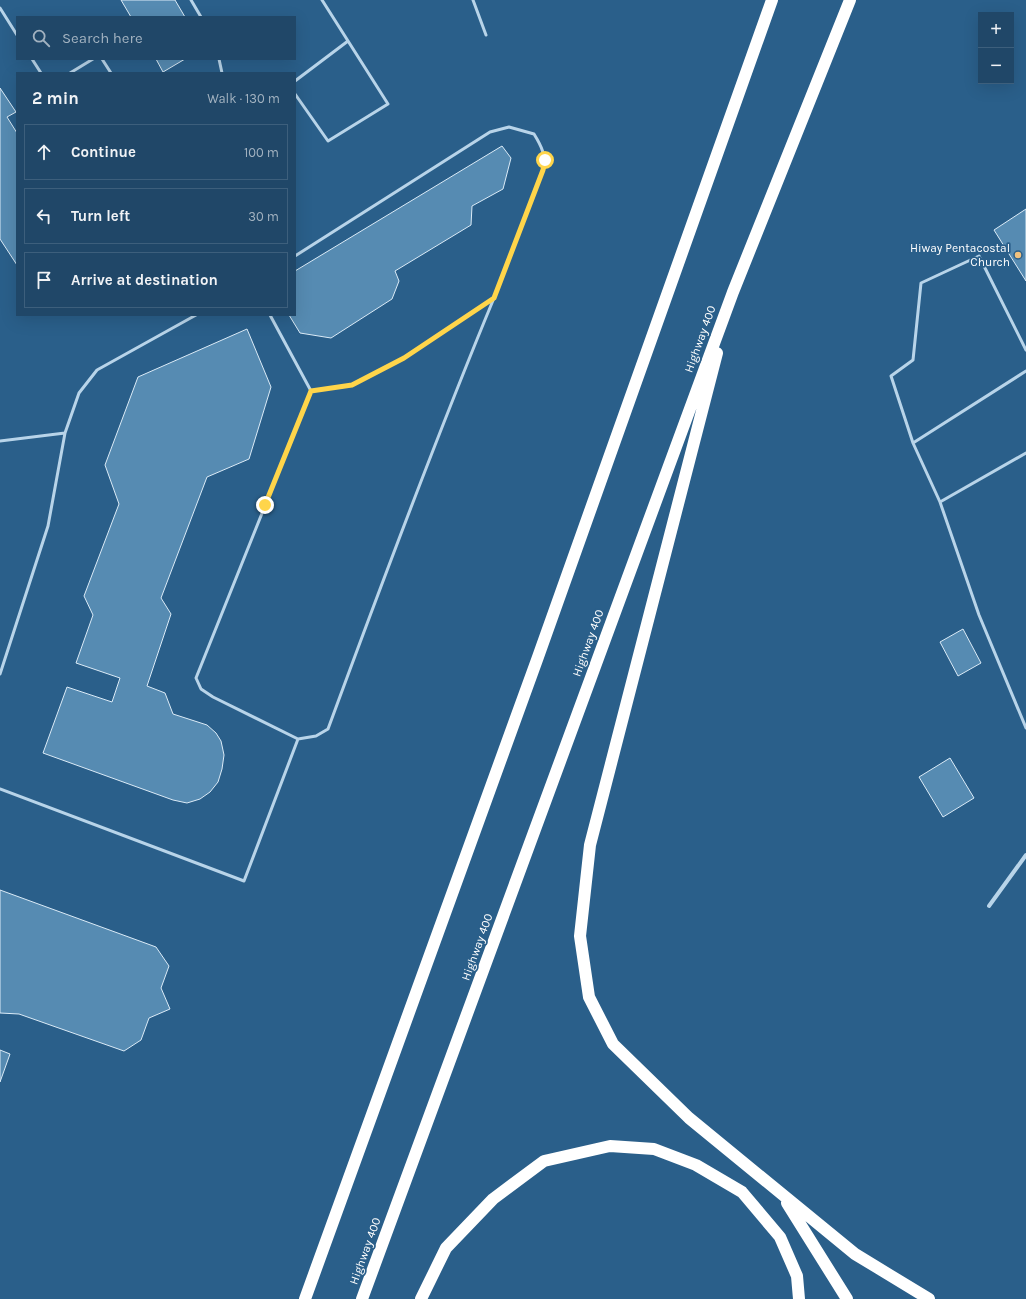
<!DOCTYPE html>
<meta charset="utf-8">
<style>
:root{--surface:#204768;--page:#2d5171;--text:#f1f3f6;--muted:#a2b2c0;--line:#3d5f7c}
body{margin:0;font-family:Karla,sans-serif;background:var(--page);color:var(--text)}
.controls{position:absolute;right:12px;top:12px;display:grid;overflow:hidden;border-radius:0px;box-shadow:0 4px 16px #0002}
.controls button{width:36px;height:36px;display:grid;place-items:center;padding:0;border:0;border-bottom:1px solid var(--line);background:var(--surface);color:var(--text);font:20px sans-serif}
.stop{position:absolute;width:12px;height:12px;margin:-9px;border:3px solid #ffd54a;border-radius:50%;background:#fff}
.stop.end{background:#ffd54a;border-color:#fff;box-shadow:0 1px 4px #0008}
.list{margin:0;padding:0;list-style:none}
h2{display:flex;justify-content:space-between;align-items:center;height:52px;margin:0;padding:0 16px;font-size:17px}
h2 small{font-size:13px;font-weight:400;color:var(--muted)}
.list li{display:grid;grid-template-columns:26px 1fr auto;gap:12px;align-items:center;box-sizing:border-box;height:56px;margin:0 8px 8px;padding:0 8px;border:1px solid var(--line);border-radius:0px}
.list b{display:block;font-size:15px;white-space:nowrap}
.list em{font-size:13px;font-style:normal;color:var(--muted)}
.icon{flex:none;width:22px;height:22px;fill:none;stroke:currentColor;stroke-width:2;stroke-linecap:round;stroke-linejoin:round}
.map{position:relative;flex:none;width:1026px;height:1299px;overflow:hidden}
.search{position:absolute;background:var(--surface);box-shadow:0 4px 16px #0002;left:16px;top:16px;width:280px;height:44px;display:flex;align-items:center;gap:10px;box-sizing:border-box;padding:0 14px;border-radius:0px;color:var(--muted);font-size:15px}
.panel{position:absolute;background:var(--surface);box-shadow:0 4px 16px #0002;left:16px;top:72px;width:280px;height:244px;border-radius:0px}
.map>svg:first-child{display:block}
.building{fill:#568bb2;stroke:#dbebf7}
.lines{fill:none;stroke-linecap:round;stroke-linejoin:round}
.service{stroke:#b8d4e9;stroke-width:3}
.minor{stroke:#b8d4e9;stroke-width:4}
.motorway{stroke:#fff;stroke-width:12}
.route{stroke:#ffd54a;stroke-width:5}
.poi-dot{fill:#f0c17f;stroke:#2a5f8a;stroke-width:1.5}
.labels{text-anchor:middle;stroke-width:3.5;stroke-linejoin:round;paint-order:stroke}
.poi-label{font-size:12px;fill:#fff;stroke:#2a5f8a;text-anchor:end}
.street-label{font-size:12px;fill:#fff;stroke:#2a5f8a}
</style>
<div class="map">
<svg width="1026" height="1299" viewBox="0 0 1026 1299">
<rect width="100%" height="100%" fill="#2a5f8a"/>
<path class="building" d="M121,0H175L185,17H131Z
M156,59H185L163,72Z
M0,88L16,112L7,117L17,133V265L0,239Z
M502,146L511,158L503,189L472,206L471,225L395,271L399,281L392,299L331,338L300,333L289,315H295V271Z
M1026,209V281L994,230Z
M247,329L271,387L249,459L207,477L161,598L171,614L147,686L165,693L173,714L207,725L216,733L221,741L224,755L222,769L218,782L210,792L200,799L187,803L173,800L43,753L67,687L112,702L120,678L76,663L93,615L84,596L119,504L105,465L138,377Z
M963,629L981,663L958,676L940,642Z
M950,758L974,798L943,817L919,777Z
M0,890L156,947L169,966L161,988L170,1009L149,1018L141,1040L124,1051L19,1014L0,1013Z
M0,1050L10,1054L0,1082Z"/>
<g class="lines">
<path class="service" d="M191,0L201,17
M473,0L486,35
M0,8L17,35
M32,59L41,73
M102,59L111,73
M219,59L222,73
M70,73L93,59
M295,81L348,41
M295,94L328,141L388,104L322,0
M295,256L490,132L509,127L534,134C542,147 546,155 543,170L494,298
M1026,350L979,256L921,283L913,360L891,376L913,443L940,502L979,615L1026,728
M65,433L79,393L97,370L196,315
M0,441L65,433L48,526L0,674
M913,443L1026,371
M940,502L1026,453
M298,739L213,697L201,689L196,678L311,391
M0,789L244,881L298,739L316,736L328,729C381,585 435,440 494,298L404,358L352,385L311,391L270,315"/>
<path class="minor" d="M989,906L1026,855"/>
<path class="motorway" d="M717,353L590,845L580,936L589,997L613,1044L689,1118L855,1254L929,1299
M787,1203L847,1299
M305,1299L538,657L772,0
M362,1299L733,292L850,0
M421,1299L446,1248L493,1199L544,1161L610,1146L654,1149L696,1165L742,1192L780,1237L797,1276L799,1299"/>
</g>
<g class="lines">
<path class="route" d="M265,505L311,391L352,385L404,358L494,298L543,170L545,160"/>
</g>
<circle class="poi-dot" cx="1018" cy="255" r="4"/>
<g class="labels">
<g class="poi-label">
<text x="1010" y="252">Hiway Pentacostal<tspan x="1010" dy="14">Church</tspan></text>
</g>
<g class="street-label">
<text transform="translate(700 339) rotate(-70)" y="4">Highway 400</text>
<text transform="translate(588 643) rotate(-70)" y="4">Highway 400</text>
<text transform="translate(477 947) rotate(-70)" y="4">Highway 400</text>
<text transform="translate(365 1251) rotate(-70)" y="4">Highway 400</text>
</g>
</g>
</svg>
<div class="controls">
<button>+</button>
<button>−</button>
</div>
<div class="stop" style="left:545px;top:160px"></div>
<div class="stop end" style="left:265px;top:505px"></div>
<div class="search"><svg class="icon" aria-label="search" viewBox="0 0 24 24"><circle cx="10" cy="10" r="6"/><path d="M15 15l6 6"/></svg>Search here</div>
<section class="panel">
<h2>2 min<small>Walk · 130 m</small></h2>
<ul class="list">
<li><svg class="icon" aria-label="ahead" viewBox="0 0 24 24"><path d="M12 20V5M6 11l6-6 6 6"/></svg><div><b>Continue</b></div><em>100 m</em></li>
<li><svg class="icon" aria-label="left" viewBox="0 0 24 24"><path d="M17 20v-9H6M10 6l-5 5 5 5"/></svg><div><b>Turn left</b></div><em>30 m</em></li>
<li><svg class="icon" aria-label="arrive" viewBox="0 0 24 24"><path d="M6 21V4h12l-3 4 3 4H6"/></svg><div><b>Arrive at destination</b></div></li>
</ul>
</section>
</div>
